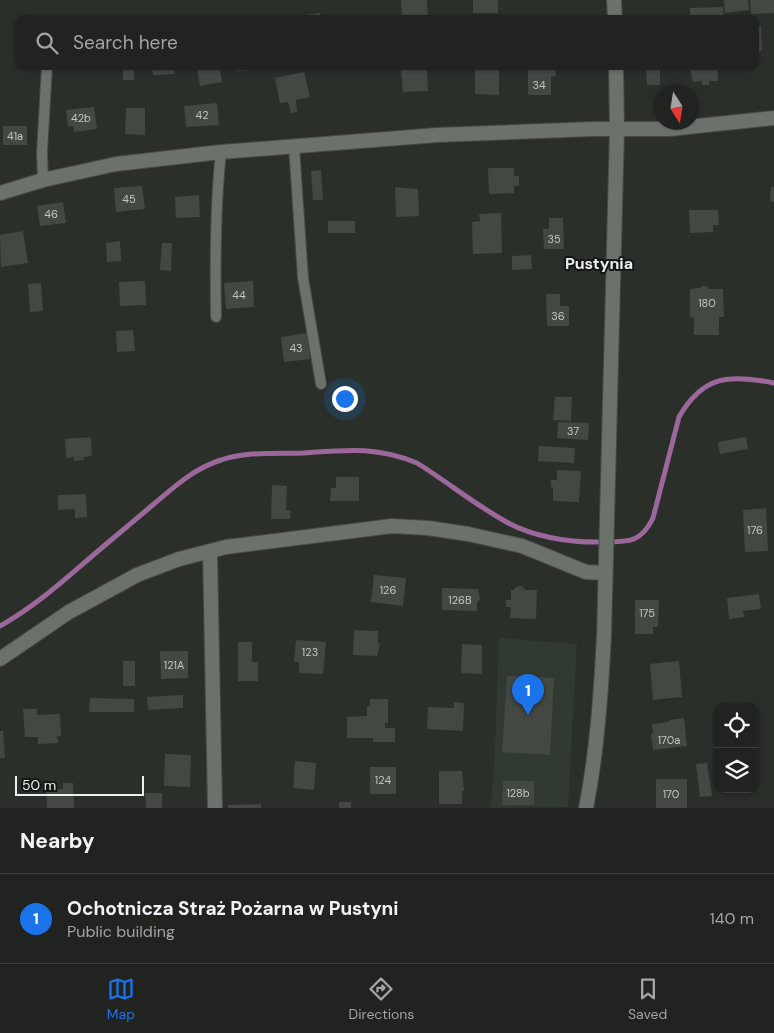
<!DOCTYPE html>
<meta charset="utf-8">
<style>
:root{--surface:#202320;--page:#2d2f2d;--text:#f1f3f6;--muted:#a2a4a5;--line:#3d403e;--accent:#1a73e8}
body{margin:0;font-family:"DM Sans",sans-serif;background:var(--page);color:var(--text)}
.controls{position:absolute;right:15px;bottom:15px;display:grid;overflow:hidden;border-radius:10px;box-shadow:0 1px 4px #0004}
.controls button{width:45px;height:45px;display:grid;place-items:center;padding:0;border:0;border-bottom:1px solid var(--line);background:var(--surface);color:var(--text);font:25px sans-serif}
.compass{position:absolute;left:654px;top:85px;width:45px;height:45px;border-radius:50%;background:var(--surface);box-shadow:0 1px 4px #0004;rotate:168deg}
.scale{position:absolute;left:15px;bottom:12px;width:129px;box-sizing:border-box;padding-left:5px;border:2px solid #edf1ed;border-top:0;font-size:14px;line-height:18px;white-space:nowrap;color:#edf1ed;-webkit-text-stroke:4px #141714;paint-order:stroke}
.you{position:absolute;left:344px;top:398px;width:18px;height:18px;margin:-12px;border:4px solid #fff;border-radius:50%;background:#1a73e8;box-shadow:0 0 0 8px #1a73e833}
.badge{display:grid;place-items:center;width:32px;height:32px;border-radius:50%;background:var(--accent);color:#fff;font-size:16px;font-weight:700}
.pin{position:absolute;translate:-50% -41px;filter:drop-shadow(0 1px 2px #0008)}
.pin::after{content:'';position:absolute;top:26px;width:18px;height:15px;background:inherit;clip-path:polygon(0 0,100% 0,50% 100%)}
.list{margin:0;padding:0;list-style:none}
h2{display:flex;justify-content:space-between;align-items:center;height:65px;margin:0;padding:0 20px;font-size:21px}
h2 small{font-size:16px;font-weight:400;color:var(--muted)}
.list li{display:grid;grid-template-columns:32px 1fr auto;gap:15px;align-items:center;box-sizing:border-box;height:90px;padding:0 20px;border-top:1px solid var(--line)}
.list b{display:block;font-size:19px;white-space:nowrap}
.list p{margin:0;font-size:16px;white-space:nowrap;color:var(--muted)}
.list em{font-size:16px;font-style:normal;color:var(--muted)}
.icon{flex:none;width:28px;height:28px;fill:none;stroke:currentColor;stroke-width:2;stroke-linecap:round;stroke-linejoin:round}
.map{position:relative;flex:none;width:774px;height:808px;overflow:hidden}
.search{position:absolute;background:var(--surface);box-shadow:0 1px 4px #0004;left:15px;right:15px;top:15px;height:55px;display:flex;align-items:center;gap:12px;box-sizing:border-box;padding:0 18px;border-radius:10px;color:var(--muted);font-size:19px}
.sheet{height:155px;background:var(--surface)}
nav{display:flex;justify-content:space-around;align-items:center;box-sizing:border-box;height:70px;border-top:1px solid var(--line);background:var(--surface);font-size:14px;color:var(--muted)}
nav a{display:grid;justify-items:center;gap:2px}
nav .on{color:var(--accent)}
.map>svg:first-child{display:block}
.built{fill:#313a30}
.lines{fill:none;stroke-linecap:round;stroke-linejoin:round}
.stream{stroke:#9c689b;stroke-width:5}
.building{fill:#434843}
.service-casing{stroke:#474b47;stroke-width:12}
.minor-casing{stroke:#474b47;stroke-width:16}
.tertiary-casing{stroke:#474b47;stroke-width:16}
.service{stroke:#6b716b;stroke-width:10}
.minor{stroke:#6b716b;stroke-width:14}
.tertiary{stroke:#6b716b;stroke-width:14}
.labels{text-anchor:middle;stroke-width:4;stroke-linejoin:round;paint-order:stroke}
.number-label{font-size:11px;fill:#c2c7c2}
.quarter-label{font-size:16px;font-weight:bold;fill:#edf1ed;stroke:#141714}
</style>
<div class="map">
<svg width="774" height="808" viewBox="0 0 774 808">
<rect width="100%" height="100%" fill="#2a2f2a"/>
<path class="built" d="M499,638L577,644L568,807L490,808L494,772Z"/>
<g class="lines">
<path class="stream" d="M0,626C34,607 62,582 91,557C112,539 134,521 155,503C175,486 195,468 221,460C247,451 278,454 304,453C345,450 377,446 417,463C446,481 473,503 503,520C531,537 571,543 603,542C628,542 641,543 653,518L679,417C703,375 730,374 774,383"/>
</g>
<path class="building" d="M401,0H427L428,19H402Z
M473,0H498V13H473Z
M724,0H748L749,10L725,13Z
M750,0H774V13L751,14Z
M723,7L724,19H690V8Z
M320,13L321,19H292V17Z
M755,26H761L762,51H755Z
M123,66H134V80H123Z
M152,66H174L175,74L153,75Z
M219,66L222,82L200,86L197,67Z
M237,66H262V69L237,71Z
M526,66L555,68L556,76H551V95H528V68Z
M646,66H660V85H647Z
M692,66H717L718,81H709V85H702V81L693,82L690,69H693Z
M427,67L428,91L403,92L401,69Z
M499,68V95L475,94V69Z
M304,72L310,97L296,100L297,112L291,113L288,102L280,103L275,78Z
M217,103L219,125L186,127L184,106Z
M94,107L97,129L74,132L73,126L68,127L66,110Z
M126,108H145V135L125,134Z
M3,126H27V145H3Z
M488,168H514V176H519V186H514V193L489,194Z
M321,170L323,200H313L311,171Z
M142,186L145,209L116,212L114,188Z
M395,187L418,189L419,216L396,217Z
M771,187H774V202L770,201Z
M199,195L200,217L176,218L175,197Z
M63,202L66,223L40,226L37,206Z
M689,210H718L719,225H713V232L690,233Z
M501,213L502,253L473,254L472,222L480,221L479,214Z
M549,218H563L564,249H544L543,229H549Z
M328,221H355V233H328Z
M23,231L28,263L1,267L0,235Z
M120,241L121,261L107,262L106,243Z
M162,243H172L171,271L160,270Z
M531,255L532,269L512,270V256Z
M145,281L146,305L120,306L119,282Z
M253,281L254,307L226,309L224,283Z
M41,283L43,311L30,312L28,284Z
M702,286H707L709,289H723L724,317H719V335H694V317L690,318V289L700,288Z
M546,294H560V306H569V326H547Z
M133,330L135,351L117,352L116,331Z
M307,333L310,359L284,362L281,337Z
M555,397H572L571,421L553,420Z
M558,422L589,423L588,440L557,438Z
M91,437L92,456L84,457V460L74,461V457L66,458L65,439Z
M746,437L748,449L720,454L718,442Z
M539,446L575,448L574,463L538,461Z
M557,470L581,471L579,502L553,501V487H551V480H557Z
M336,477H359V501H330L331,488H336Z
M272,485L287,486L286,510L291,511L290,519H271Z
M86,494L87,517L75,518V509L58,510V495Z
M766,508L768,551L745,552L743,510Z
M374,575L406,578L403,606L371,602Z
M522,586L525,590H537L536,619L510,618L511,607H506V600H511V590H514L516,587Z
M442,588L478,589L480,599L477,602V611L442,610Z
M759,594L761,609L743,611L744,617L729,619L727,598Z
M635,600H659L658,627H653V634H635Z
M354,630L378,631V643H380L377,656L353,655Z
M296,640L326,642L323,674L299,673V662H294Z
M238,642H252V662H258V681H238Z
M462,644L482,645V674L461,673Z
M160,651H188V678L161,679Z
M123,661H135V686H123Z
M679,661L682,697L653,700L650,664Z
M507,676L554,678L550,755L502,752Z
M183,695V708L148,710L147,697Z
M90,698L134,699V712H89Z
M370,699H388V723H385V728H395V742H373V738H347V717L367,716V706H370Z
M454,702L464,703L463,731L427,729L428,707L454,708Z
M23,709H37V715L60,714L61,736H57L58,743L38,744V737H25Z
M684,718L687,746L653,750L651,733H653L652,724L669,722V720Z
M0,731H3L5,758H0Z
M165,754L191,755L190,787L164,786Z
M295,761L316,763L314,790L293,788Z
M707,763L712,796L700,797L696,764Z
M370,767H396V794H370Z
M439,771H462L464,791H462V804H439Z
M656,779H687V808H656Z
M503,781H534V805H502Z
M63,783H73L74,808H47L46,790L63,789Z
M145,793H162V808H146Z
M339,802H351V808H339Z
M261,804V808H228V805Z"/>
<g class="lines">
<g class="service-casing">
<path id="service" d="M294,146L303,278L321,384
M43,180L42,152L47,66
M216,317C215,262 215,207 221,152"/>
</g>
<g class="minor-casing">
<path id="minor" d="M0,193L43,180L116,164L221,152L437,135L593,129H669L774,118
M210,551L215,808
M0,659L69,612L137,575L179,559L226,547L392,526L428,528L468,534L522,546L586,572L605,573"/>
</g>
<g class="tertiary-casing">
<path id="tertiary" d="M614,0L615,19
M586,808C597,752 601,693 604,636L617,129L616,66"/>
</g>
<use href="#service" class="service"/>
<use href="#minor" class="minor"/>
<use href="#tertiary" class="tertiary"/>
</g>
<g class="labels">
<g class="number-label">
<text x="539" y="89">34</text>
<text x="202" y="119">42</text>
<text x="81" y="122">42b</text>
<text x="15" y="140">41a</text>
<text x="129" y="203">45</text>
<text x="51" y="218">46</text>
<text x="554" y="243">35</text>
<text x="239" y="299">44</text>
<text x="707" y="307">180</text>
<text x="558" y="320">36</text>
<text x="296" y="352">43</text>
<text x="573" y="435">37</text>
<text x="755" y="534">176</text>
<text x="388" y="594">126</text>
<text x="460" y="604">126B</text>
<text x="647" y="617">175</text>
<text x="310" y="656">123</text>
<text x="174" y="669">121A</text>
<text x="669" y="744">170a</text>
<text x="383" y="784">124</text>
<text x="518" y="797">128b</text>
<text x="671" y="798">170</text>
</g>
<g class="quarter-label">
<text x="599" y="269">Pustynia</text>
</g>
</g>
</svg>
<div class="controls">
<button><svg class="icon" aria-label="locate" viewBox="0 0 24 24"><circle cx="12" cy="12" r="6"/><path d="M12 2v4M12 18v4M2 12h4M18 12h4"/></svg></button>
<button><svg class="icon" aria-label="layers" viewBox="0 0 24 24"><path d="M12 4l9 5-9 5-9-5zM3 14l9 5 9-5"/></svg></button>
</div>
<svg class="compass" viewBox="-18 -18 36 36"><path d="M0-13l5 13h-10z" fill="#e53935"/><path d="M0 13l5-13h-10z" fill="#a2a4a5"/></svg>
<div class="scale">50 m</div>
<div class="you"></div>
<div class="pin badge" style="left:528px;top:715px">1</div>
<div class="search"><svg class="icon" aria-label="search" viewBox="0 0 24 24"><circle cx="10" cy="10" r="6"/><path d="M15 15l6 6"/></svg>Search here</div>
</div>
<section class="sheet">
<h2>Nearby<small></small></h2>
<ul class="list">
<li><span class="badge">1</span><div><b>Ochotnicza Straż Pożarna w Pustyni</b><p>Public building</p></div><em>140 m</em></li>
</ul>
</section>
<nav>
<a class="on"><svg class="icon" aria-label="map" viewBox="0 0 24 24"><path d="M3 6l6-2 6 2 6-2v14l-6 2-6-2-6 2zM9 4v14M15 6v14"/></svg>Map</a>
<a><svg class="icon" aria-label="directions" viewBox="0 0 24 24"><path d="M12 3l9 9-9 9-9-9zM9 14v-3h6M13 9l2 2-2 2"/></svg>Directions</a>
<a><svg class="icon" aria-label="saved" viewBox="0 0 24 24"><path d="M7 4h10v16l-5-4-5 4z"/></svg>Saved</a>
</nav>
